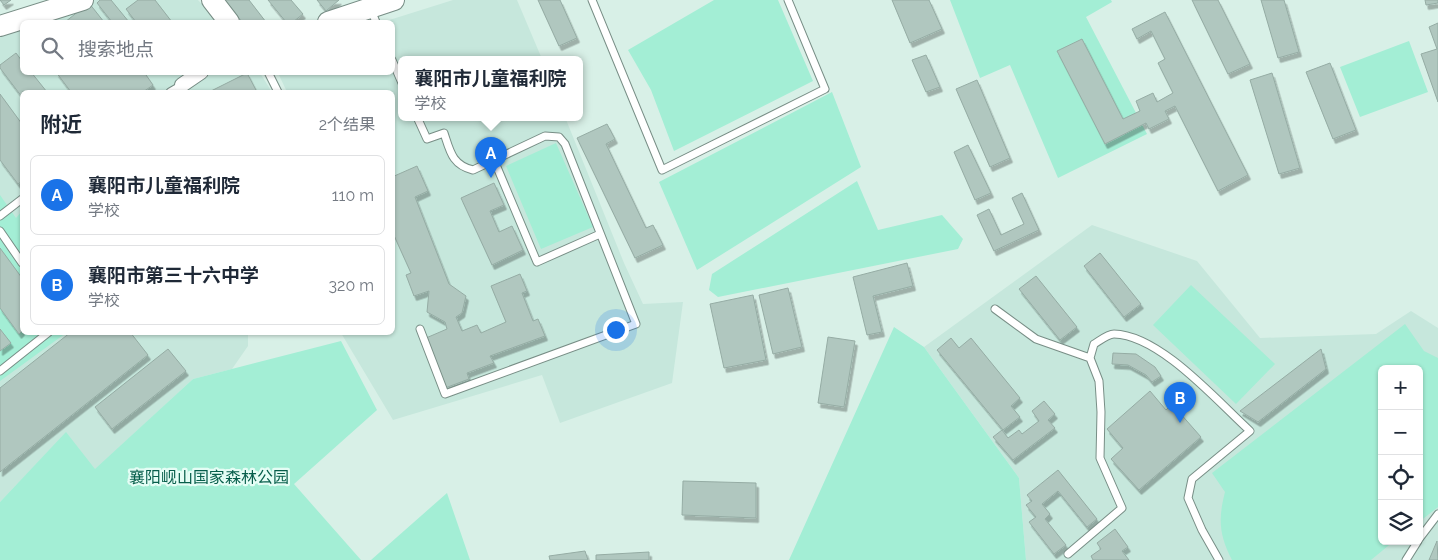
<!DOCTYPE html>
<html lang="zh">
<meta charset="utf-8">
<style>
:root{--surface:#fff;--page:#f6f6f7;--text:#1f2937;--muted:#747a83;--line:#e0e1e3;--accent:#1a73e8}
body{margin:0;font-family:Raleway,"Noto Sans SC",sans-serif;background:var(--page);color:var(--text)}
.controls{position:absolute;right:15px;bottom:15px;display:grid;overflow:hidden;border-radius:8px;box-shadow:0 1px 4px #0004}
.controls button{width:45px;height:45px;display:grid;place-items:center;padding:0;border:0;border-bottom:1px solid var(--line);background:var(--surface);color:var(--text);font:25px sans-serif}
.you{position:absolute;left:615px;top:329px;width:18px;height:18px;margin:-12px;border:4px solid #fff;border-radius:50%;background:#1a73e8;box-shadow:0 0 0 8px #1a73e833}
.badge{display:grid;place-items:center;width:32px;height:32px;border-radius:50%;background:var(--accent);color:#fff;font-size:16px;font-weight:700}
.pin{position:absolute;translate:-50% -41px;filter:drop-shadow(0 1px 2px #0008)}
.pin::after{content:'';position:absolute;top:26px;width:18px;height:15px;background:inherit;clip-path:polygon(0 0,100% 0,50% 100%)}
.popup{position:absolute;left:398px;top:56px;width:185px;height:65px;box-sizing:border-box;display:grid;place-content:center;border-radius:8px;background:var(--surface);filter:drop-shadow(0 1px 4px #0005);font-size:16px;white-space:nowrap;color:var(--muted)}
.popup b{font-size:19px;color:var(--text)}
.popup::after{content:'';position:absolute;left:50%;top:100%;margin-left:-10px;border:10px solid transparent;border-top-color:var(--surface)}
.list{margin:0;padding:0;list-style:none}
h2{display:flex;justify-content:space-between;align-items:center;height:65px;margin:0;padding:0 20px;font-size:21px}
h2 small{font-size:16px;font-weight:400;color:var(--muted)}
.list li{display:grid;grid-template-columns:32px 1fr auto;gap:15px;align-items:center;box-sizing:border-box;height:80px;margin:0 10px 10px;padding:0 10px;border:1px solid var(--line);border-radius:8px}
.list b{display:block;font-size:19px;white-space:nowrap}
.list p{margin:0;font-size:16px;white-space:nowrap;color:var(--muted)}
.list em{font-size:16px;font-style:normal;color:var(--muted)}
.icon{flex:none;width:28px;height:28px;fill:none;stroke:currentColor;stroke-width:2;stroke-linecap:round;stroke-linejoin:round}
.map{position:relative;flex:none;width:1438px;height:560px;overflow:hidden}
.search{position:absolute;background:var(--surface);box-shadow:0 1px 4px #0004;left:20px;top:20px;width:375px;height:55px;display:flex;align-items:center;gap:12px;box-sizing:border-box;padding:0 18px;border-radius:8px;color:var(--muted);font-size:19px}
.panel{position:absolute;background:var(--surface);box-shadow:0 1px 4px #0004;left:20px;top:90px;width:375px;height:245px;border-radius:8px}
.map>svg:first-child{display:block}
.built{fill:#c6e7dc;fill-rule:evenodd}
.green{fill:#a3eed5}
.building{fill:#b0c7bf;stroke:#95aca4;filter:url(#shadow)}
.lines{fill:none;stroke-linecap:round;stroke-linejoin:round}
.lane-casing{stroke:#788e86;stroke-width:9}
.street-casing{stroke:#788e86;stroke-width:16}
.secondary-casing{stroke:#788e86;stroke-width:22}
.lane{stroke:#fff;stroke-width:7}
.street{stroke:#fff;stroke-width:14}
.secondary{stroke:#fff;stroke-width:20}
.labels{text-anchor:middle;stroke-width:4.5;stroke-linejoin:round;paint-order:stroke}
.park-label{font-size:16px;fill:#075e4b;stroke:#e5fdf5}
</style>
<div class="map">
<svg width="1438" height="560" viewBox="0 0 1438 560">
<defs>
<filter id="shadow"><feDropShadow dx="2.5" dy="4.5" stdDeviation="0" flood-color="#0004"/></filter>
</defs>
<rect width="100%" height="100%" fill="#d8f0e7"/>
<path class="built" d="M66,0H198L218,22H22V72L260,73L272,92H22V332L248,333V346L232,369L193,379L95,470L66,433L0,502V20Z
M453,0H517L542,59H402V117H565L624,263L643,304L683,302L672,383L560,423L542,375L393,420L341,333L392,332V92H287L278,73L392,72V22H383Z
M1092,225L1197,261L1260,338L1376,334L1411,311L1438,328V560H1026L1019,478L924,347ZM1382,369H1419V541H1382Z"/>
<path class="green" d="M714,0H778L813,81L674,151L651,90L628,50Z
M950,0H1111L1112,2L1086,17L1147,134L1058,178L1010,65L980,78Z
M1409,41L1428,92L1360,117L1340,67Z
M832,92L861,167L697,270L659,182Z
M556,143L593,227L541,249L506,166Z
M857,181L878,230L942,215L963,239L958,249L718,297L709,290L712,274Z
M0,195L16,218L22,211V332L66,333L0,381Z
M1191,285L1275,364L1236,404L1153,325Z
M1405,324L1424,351L1438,358V507L1419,522V369H1382V541H1394L1371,560H1232C1219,535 1218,519 1225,492L1212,473Z
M894,327L924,347L1019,478L1026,560H789Z
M341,341L377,410L294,484L361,560H0V502L66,432L95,469L193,379Z
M447,493L470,560H371Z"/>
<path class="building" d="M0,0H11L4,5Z
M100,0H111L129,22H112L97,3Z
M138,0H155L172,22H136L126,9Z
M225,0H249L266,22H242Z
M268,0H291L303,14L293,22H286Z
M317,0H339L326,11Z
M538,0H560L577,38L559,46Z
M892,0H929L942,29L910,43Z
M1192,0H1218L1250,64L1228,74Z
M1261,0H1284L1299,52L1278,58Z
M1425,0H1438V3L1426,5Z
M89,3L104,22H65Z
M1165,12L1248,175L1218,191L1175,106L1165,111L1169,119L1149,129L1146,123L1105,144L1057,51L1082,39L1123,119L1140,111L1136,101L1153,93L1157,102L1173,93L1158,63L1165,59L1151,31L1137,39L1132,29Z
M1438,23V102L1421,54L1437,49L1429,27Z
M16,53L22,61V72H31L47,92H22V97L0,68V65Z
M926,55L940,87L926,92L912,60Z
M1330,63L1356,130L1333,139L1306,72Z
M56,72H144L153,85L143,92H71Z
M247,73L257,92H209Z
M1272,73L1300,168L1279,174L1250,80Z
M977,80L1010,158L990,167L956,89Z
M0,94L22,124V181L18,184L0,160Z
M607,124L615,139L606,144L646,228L653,225L663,245L635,258L577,138Z
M968,145L991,193L975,200L954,152Z
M417,166L428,191L415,197L449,284L466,296L462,313L456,317L462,331L477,325L481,333L506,322L491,286L520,274L527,291L522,293L533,321L538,319L545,336L490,356L494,363L467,373L469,379L445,388L426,338L447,329L445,322L427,312L429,291L414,296L406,275L411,273L392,231V177Z
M494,183L504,205L490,211L499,232L512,226L523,250L492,265L461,198Z
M1022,193L1039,230L994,251L977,215L989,209L1001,235L1024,224L1012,198Z
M0,248L22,278V331L19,334L0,308Z
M1100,253L1141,304L1124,317L1084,266Z
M907,263L913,286L873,296L882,332L867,335L853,277Z
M1036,276L1077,327L1060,340L1019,289Z
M788,288L802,347L773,354L759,295Z
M753,295L766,360L724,368L710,304Z
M0,329L11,343L0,351Z
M71,332H130L148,355L0,472V388Z
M828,337L855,341L844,407L818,403Z
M951,338L959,348L971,338L1020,398L1011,406L1020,417L1003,430L937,350Z
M168,349L186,371L112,429L95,407Z
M1321,349L1326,369L1258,422L1240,411Z
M1113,353L1136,354L1155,367L1161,376L1152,382L1146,375L1128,365L1112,364Z
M1150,391L1166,410L1172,404L1201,437L1139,490L1111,459L1123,448L1107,429Z
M1044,401L1055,414L1048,420L1055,428L1013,460L993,437L1002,430L1008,438L1019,430L1022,434L1039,421L1032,411Z
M1058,470L1097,519L1087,527L1058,491L1042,504L1050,514L1045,519L1066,545L1054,554L1029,522L1036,517L1026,505L1032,501L1027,495Z
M683,481L756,483V518L682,515Z
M1115,529L1128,547L1122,551L1129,560H1093L1091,556L1101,549L1097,543Z
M1437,541L1438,560H1429Z
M585,551L588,560H550L549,556Z
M649,552V560H596V555Z"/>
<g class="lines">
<g class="lane-casing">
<path id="lane" d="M592,0L662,170L825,89L788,0
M371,10L376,22
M392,60L402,83
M268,72L278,92
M170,92L182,85
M417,117L427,139L444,133C450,151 452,165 473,170L545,136L559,137L565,144L636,324L445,394L420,329
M494,160L537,262L600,234
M0,216L22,199
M0,231L22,263
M995,309L1036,339L1090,358
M0,371L49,332
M1419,539L1438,514
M1068,554L1122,508L1100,458L1101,412L1099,381L1090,358L1094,344C1099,341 1108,334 1114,334C1160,335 1217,401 1250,431L1192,479L1188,498L1202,530L1219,560
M1406,560L1418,541"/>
</g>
<g class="street-casing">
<path id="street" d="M182,85L201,72"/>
</g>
<g class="secondary-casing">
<path id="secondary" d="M212,0L229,22
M328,22L394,0
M0,26L83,0"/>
</g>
<use href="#lane" class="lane"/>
<use href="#street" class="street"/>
<use href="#secondary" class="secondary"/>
</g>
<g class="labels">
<g class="park-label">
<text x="209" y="483">襄阳岘山国家森林公园</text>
</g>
</g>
</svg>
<div class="controls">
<button>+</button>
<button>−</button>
<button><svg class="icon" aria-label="locate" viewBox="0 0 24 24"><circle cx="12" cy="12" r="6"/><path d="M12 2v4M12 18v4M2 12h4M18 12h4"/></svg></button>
<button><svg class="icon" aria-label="layers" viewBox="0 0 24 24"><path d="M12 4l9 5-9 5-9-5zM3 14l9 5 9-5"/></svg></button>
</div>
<div class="you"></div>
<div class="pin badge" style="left:491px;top:178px">A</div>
<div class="popup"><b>襄阳市儿童福利院</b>学校</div>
<div class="pin badge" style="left:1180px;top:423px">B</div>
<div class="search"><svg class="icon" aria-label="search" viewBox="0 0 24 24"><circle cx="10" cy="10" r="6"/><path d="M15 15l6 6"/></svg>搜索地点</div>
<section class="panel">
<h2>附近<small>2个结果</small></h2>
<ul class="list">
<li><span class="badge">A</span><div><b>襄阳市儿童福利院</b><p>学校</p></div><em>110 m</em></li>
<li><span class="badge">B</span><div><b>襄阳市第三十六中学</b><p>学校</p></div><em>320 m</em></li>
</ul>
</section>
</div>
